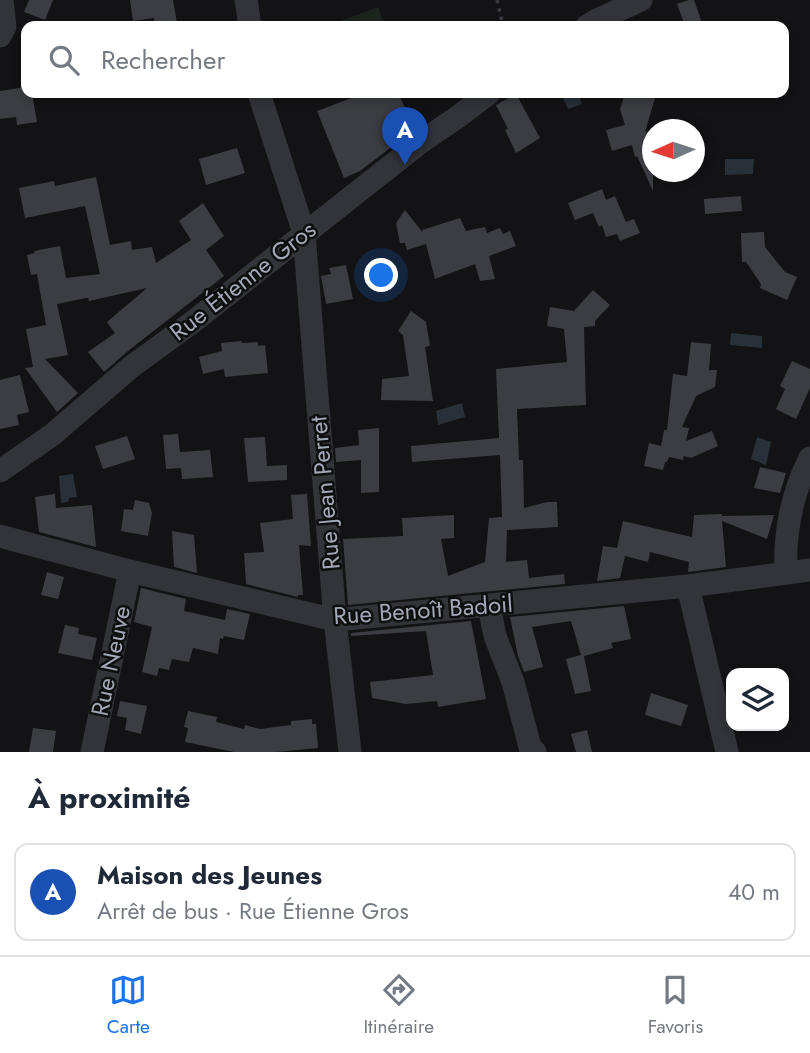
<!DOCTYPE html>
<html lang="fr">
<meta charset="utf-8">
<style>
:root{--surface:#fff;--page:#f6f6f7;--text:#1f2937;--muted:#747a83;--line:#e0e1e3;--accent:#1a73e8}
body{margin:0;font-family:Jost,sans-serif;background:var(--page);color:var(--text)}
.controls{position:absolute;right:21px;bottom:21px;display:grid;overflow:hidden;border-radius:14px;box-shadow:0 4px 10px #0003}
.controls button{width:63px;height:63px;display:grid;place-items:center;padding:0;border:0;border-bottom:2px solid var(--line);background:var(--surface);color:var(--text);font:35px sans-serif}
.compass{position:absolute;left:642px;top:119px;width:63px;height:63px;border-radius:50%;background:var(--surface);box-shadow:0 4px 10px #0003;rotate:267deg}
.you{position:absolute;left:382px;top:276px;width:24px;height:24px;margin:-18px;border:5px solid #fff;border-radius:50%;background:#1a73e8;box-shadow:0 0 0 10px #1a73e833}
.badge{display:grid;place-items:center;width:46px;height:46px;border-radius:50%;background:var(--accent);color:#fff;font-size:23px;font-weight:700}
.pin{position:absolute;translate:-50% -58px;filter:drop-shadow(0 2px 4px #0008)}
.pin::after{content:'';position:absolute;top:37px;width:24px;height:21px;background:inherit;clip-path:polygon(0 0,100% 0,50% 100%)}
.list{margin:0;padding:0;list-style:none}
h2{display:flex;justify-content:space-between;align-items:center;height:91px;margin:0;padding:0 28px;font-size:30px}
h2 small{font-size:23px;font-weight:400;color:var(--muted)}
.list li{display:grid;grid-template-columns:46px 1fr auto;gap:21px;align-items:center;box-sizing:border-box;height:98px;margin:0 14px 14px;padding:0 14px;border:2px solid var(--line);border-radius:14px}
.list b{display:block;font-size:26px;white-space:nowrap}
.list p{margin:0;font-size:23px;white-space:nowrap;color:var(--muted)}
.list em{font-size:23px;font-style:normal;color:var(--muted)}
.icon{flex:none;width:38px;height:38px;fill:none;stroke:currentColor;stroke-width:2;stroke-linecap:round;stroke-linejoin:round}
.map{position:relative;flex:none;width:810px;height:752px;overflow:hidden}
.search{position:absolute;background:var(--surface);box-shadow:0 4px 10px #0003;left:21px;right:21px;top:21px;height:77px;display:flex;align-items:center;gap:18px;box-sizing:border-box;padding:0 24px;border-radius:14px;color:var(--muted);font-size:26px}
.sheet{height:203px;background:var(--surface)}
nav{display:flex;justify-content:space-around;align-items:center;box-sizing:border-box;height:98px;border-top:2px solid var(--line);background:var(--surface);font-size:19px;color:var(--muted)}
nav a{display:grid;justify-items:center;gap:4px}
nav .on{color:var(--accent)}
.map>svg:first-child{display:block}
.green{fill:#1c241e}
.water{fill:#283139}
.building{fill:#3c3d42}
.lines{fill:none;stroke-linecap:round;stroke-linejoin:round}
.path{stroke:#393b41;stroke-width:3.5;stroke-dasharray:3.5 5;stroke-linecap:butt}
.minor{stroke:#33343a;stroke-width:23}
.labels{text-anchor:middle;stroke-width:5;stroke-linejoin:round;paint-order:stroke}
.street-label{font-size:24px;fill:#a3a8b6;stroke:#0e0e0f}
</style>
<div class="map">
<svg width="810" height="752" viewBox="0 0 810 752">
<rect width="100%" height="100%" fill="#131214"/>
<path class="green" d="M378,7L385,26H327Z"/>
<path class="water" d="M561,93H578L582,104L568,109Z
M725,159H754L753,174L725,175Z
M731,333L762,336V348L730,345Z
M462,403L465,417L438,425L436,411Z
M757,437L771,442L766,465L751,459Z
M73,474L77,497L69,498L68,502L61,503L59,476Z"/>
<path class="building" d="M29,0H53L45,20L24,12Z
M130,0H173L177,23L155,26L154,18L133,21Z
M689,0H694L703,26H685L677,4Z
M26,87V93H32L37,122L17,125L16,117L0,119V91Z
M365,93H398L415,129L360,171L344,178L317,111Z
M625,93H639L655,98L645,132L653,130V191L637,156L635,157L632,145L612,151L606,130L625,125L620,109Z
M516,94L540,138L516,153L505,130L508,129L496,105Z
M237,148L245,173L206,185L199,159Z
M96,177L110,245L131,241L132,250L152,247L156,263L191,240L179,221L203,203L224,236L206,250L224,276L128,351L104,372L88,352L115,333L107,322L147,288L89,301L88,298H86L57,304L68,355L45,359L78,393L57,412L25,368L33,367L26,329L46,325L37,274L31,275L27,255L35,253L34,251L60,246L66,278L100,274L85,206L25,218L19,188L54,181L55,186Z
M602,189L606,200L615,196L626,222L634,219L640,233L620,241L617,234L606,237L602,225L599,227L593,213L575,220L568,203Z
M741,196L742,211L705,214L704,199Z
M405,210L423,233L422,230L460,218L466,231L485,227L487,233L500,228L503,234L510,231L516,246L489,256L495,279L480,281L475,264L435,279L426,244L407,250L405,243H400L396,223Z
M764,232L765,247L785,272L797,277L787,300L760,288L761,284L746,262H742L741,233Z
M346,265L353,299L326,304L321,276L331,274L329,268Z
M593,290L610,305L595,321V326L584,327L586,405L517,409L519,460H523L524,508L547,502H557L558,527L507,530L506,562L527,560L529,578L564,574L565,584L348,605L343,539L403,536L402,518L454,515V538L441,539L448,576L485,562L489,518L502,517L500,455L412,462L411,446L499,438L496,369L567,362L564,329L547,326L550,307L574,311Z
M411,311L426,322L430,346L425,347L433,401L381,400L382,379L409,376L403,335L398,331Z
M241,341L242,343L258,342V346L265,345L268,373L225,377L224,369L203,374L199,357L222,351L221,343Z
M691,342L711,344L709,370H717L715,387L696,396L682,427L689,428L686,441L712,431L718,446L691,458L684,456L683,460L669,457L667,462H665L663,470L644,466L649,443L661,446L664,430H667L673,374L687,376Z
M792,361L810,369V388L796,419L776,409L785,389L780,386Z
M20,375L29,412L17,415L19,425L0,429V380Z
M379,428V492L361,493V460L336,462L335,448L359,445L358,430Z
M178,434L180,452L210,450L213,477L182,479L181,468L166,469L163,435Z
M127,436L135,459L103,469L95,446Z
M265,437L267,466L287,465V480L248,482L244,438Z
M760,467L786,473L780,493L754,488Z
M55,494L56,508L92,505L96,547L39,532L35,497Z
M307,494L311,546L299,545L303,595H298V597L246,584L244,553L264,552L260,523L293,519L291,495Z
M135,500L149,503L152,513L148,536L121,531L124,509L133,510Z
M722,514V516L774,515L767,539L722,521L726,567L688,572L689,562L650,552L648,562L625,556L620,578L597,581L603,546L617,548L623,521L692,537L694,515Z
M172,531L194,535L197,573L174,567Z
M47,572L64,577L58,599L41,595Z
M141,588L186,599L184,611L225,620L227,609L250,614L244,640L224,636L223,639L220,638L218,654L193,648L189,662L172,659L169,670L159,668L157,676L142,672L152,627L134,622Z
M624,606L631,639L611,643L613,648L584,656L591,691L575,694L566,659L581,655L571,621L532,627L543,667L524,672L518,656L510,617Z
M471,621L486,699L438,707L437,701L406,704L372,698L370,682L433,675L426,631L351,636V633Z
M65,625L79,628L78,634L97,638L92,660L58,653Z
M651,693L688,705L681,726L645,715Z
M120,701L147,706L141,734L125,730L127,718L117,716Z
M188,711L217,717L216,722L244,729L245,725L260,729L291,725V721L312,719V724H316L318,748L276,752H234L185,742L188,728L184,727Z
M33,728L56,731L53,752H29Z
M587,730L592,752H576L571,734Z"/>
<g class="lines">
<path class="path" d="M497,0L503,26"/>
<path class="minor" d="M246,0L250,26
M587,26L597,20L641,0
M0,36L5,27L2,0
M259,93L304,233L335,620L350,752
M0,471L52,435L131,367L194,321L421,142L459,116L489,93
M0,536L130,571L335,620L688,586L810,570
M786,573C784,533 792,494 810,458
M688,586L727,752
M489,606L495,636L513,682L530,747L535,752
M92,752L130,571"/>
</g>
<g class="labels">
<g class="street-label">
<text transform="translate(243 281) rotate(-38)" y="8">Rue Étienne Gros</text>
<text transform="translate(325 493) rotate(-95)" y="8">Rue Jean Perret</text>
<text transform="translate(423 610) rotate(-4)" y="8">Rue Benoît Badoil</text>
<text transform="translate(111 661) rotate(-78)" y="8">Rue Neuve</text>
</g>
</g>
</svg>
<div class="controls">
<button><svg class="icon" aria-label="layers" viewBox="0 0 24 24"><path d="M12 4l9 5-9 5-9-5zM3 14l9 5 9-5"/></svg></button>
</div>
<svg class="compass" viewBox="-18 -18 36 36"><path d="M0-13l5 13h-10z" fill="#e53935"/><path d="M0 13l5-13h-10z" fill="#747a83"/></svg>
<div class="you"></div>
<div class="pin badge" style="left:405px;top:165px;background:#1a4fb4">A</div>
<div class="search"><svg class="icon" aria-label="search" viewBox="0 0 24 24"><circle cx="10" cy="10" r="6"/><path d="M15 15l6 6"/></svg>Rechercher</div>
</div>
<section class="sheet">
<h2>À proximité<small></small></h2>
<ul class="list">
<li><span class="badge" style="background:#1a4fb4">A</span><div><b>Maison des Jeunes</b><p>Arrêt de bus · Rue Étienne Gros</p></div><em>40 m</em></li>
</ul>
</section>
<nav>
<a class="on"><svg class="icon" aria-label="map" viewBox="0 0 24 24"><path d="M3 6l6-2 6 2 6-2v14l-6 2-6-2-6 2zM9 4v14M15 6v14"/></svg>Carte</a>
<a><svg class="icon" aria-label="directions" viewBox="0 0 24 24"><path d="M12 3l9 9-9 9-9-9zM9 14v-3h6M13 9l2 2-2 2"/></svg>Itinéraire</a>
<a><svg class="icon" aria-label="saved" viewBox="0 0 24 24"><path d="M7 4h10v16l-5-4-5 4z"/></svg>Favoris</a>
</nav>
